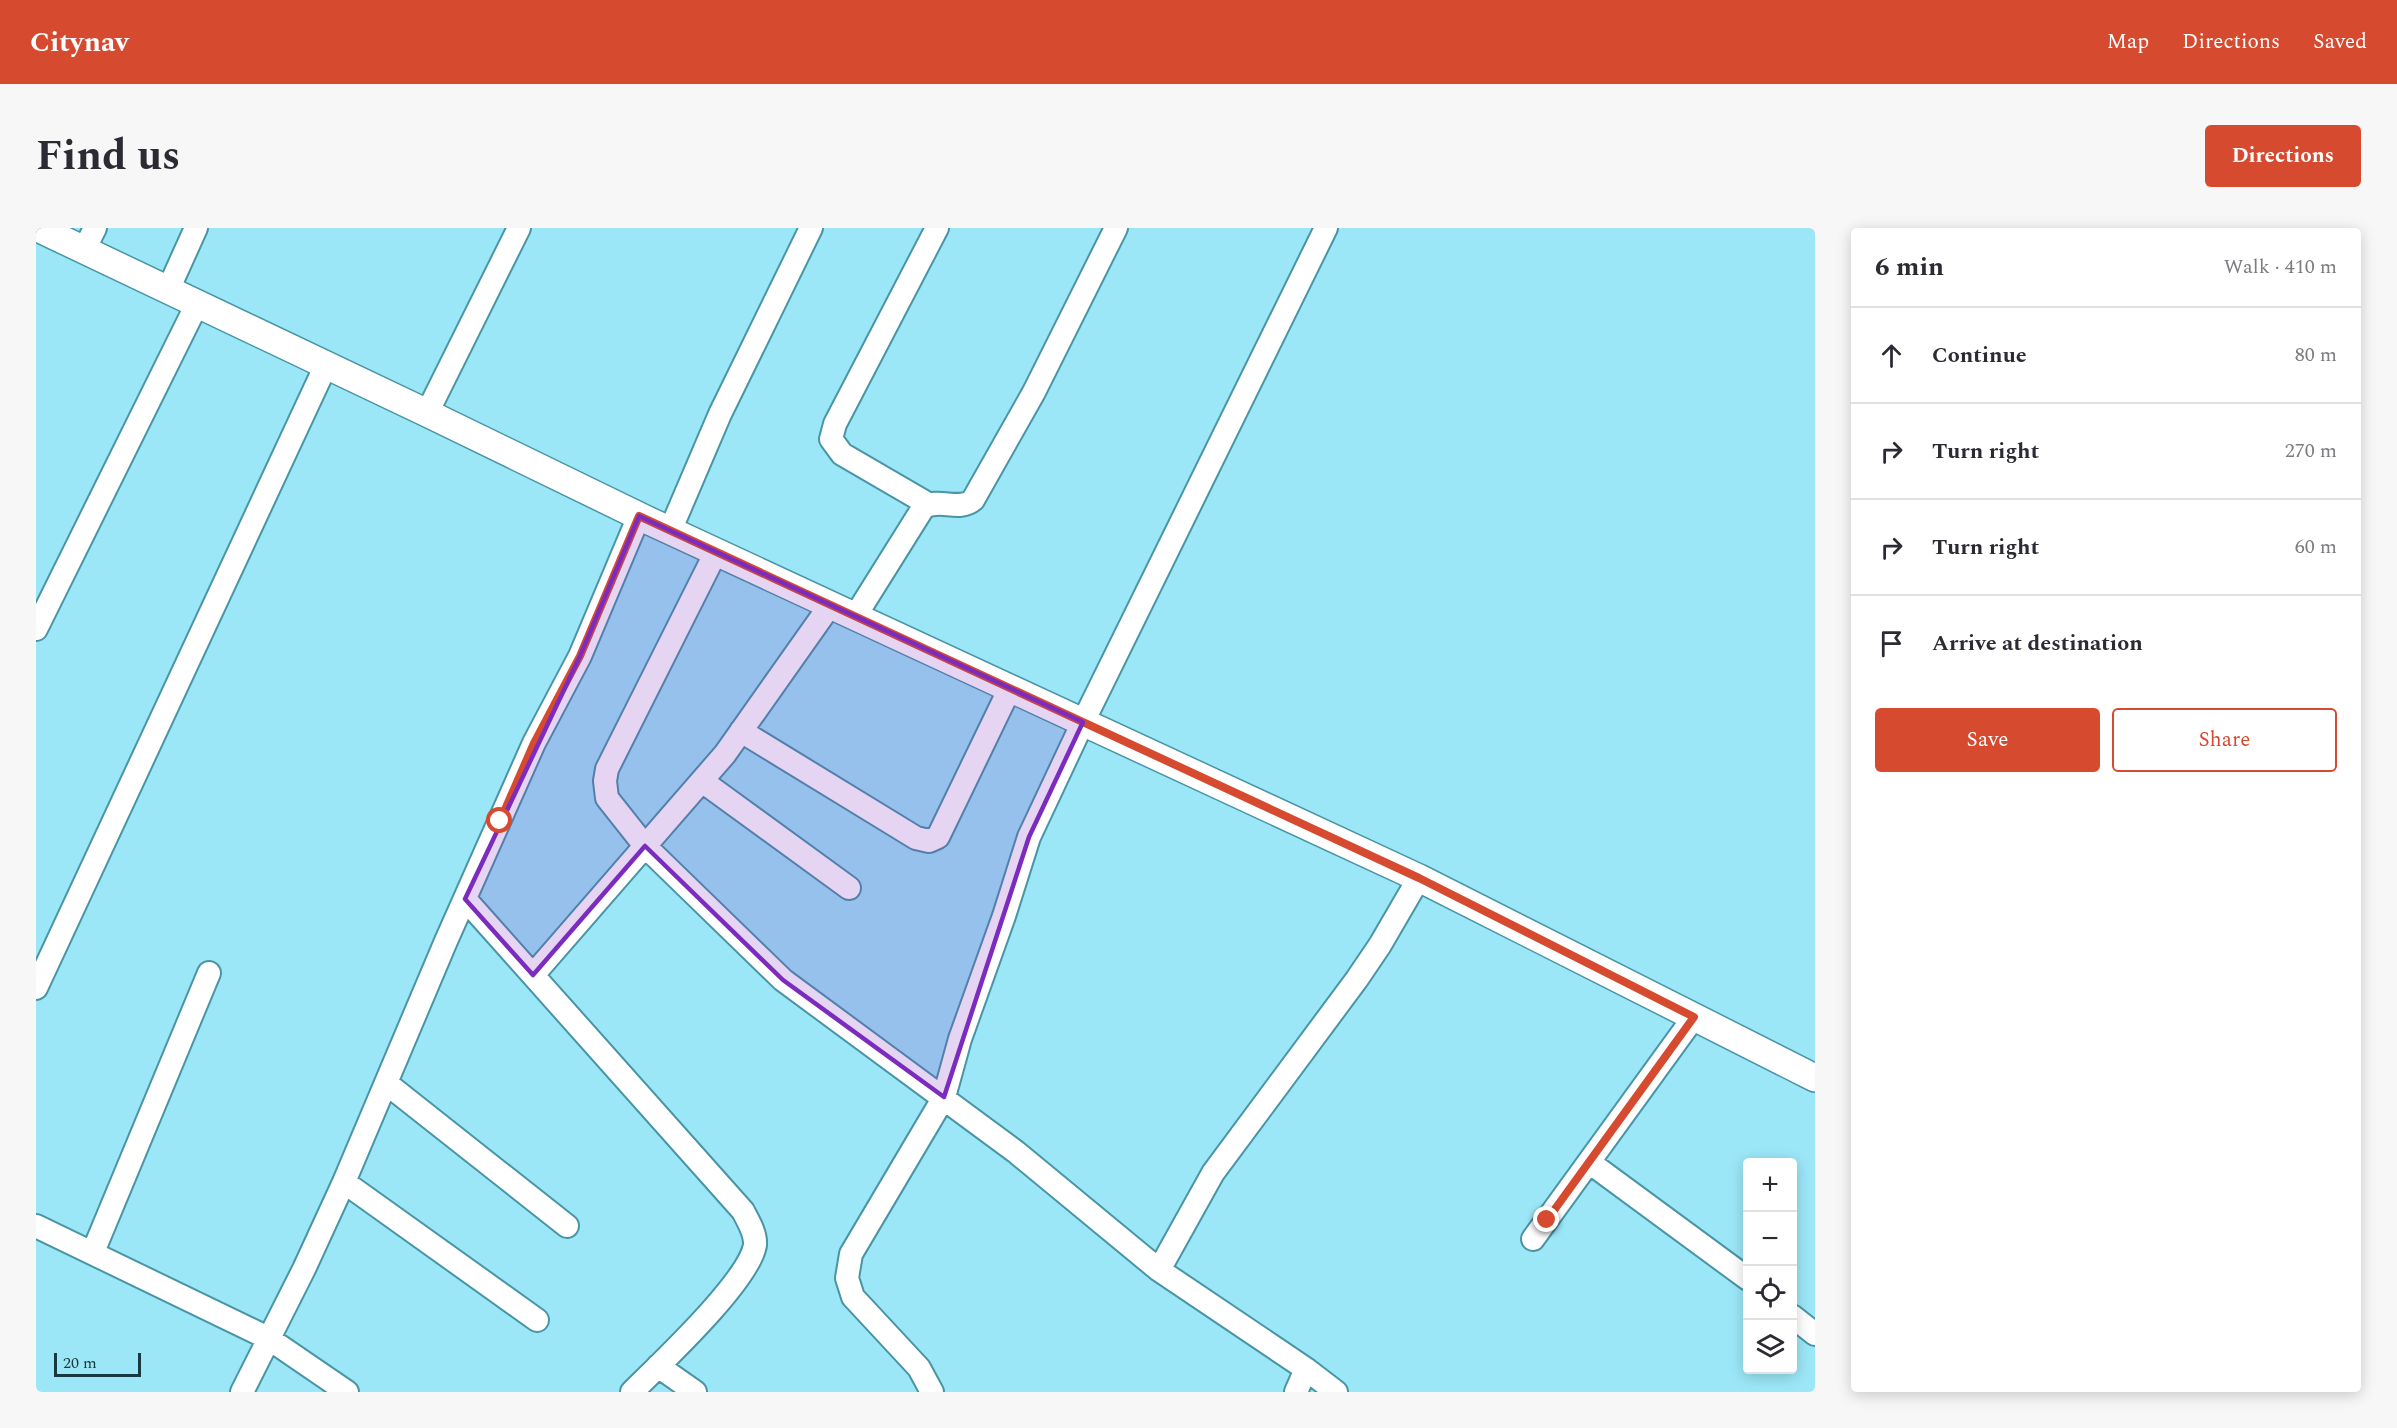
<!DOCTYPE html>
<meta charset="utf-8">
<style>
:root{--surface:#fff;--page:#f7f7f7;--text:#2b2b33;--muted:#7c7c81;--line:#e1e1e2;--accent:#d64b2f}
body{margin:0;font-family:Spectral,serif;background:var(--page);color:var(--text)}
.controls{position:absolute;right:18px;bottom:18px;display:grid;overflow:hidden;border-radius:6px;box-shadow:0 3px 15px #0003}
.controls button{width:54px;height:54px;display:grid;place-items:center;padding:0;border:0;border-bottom:2px solid var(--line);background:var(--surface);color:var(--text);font:30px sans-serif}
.scale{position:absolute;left:18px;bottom:15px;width:87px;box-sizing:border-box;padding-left:6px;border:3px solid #193940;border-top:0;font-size:16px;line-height:21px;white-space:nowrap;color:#193940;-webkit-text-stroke:4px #9be7f8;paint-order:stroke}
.stop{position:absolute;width:18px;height:18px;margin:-14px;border:4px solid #d64b2f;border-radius:50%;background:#fff}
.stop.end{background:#d64b2f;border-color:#fff;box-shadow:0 2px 6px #0008}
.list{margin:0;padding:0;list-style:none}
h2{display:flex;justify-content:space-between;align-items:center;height:78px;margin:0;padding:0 24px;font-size:26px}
h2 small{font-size:20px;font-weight:400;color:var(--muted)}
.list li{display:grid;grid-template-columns:39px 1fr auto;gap:18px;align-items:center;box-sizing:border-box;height:96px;padding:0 24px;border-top:2px solid var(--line)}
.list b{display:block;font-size:22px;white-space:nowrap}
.list em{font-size:20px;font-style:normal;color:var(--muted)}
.actions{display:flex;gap:12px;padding:18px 24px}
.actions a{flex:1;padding:14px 0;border:2px solid var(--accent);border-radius:6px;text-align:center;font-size:21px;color:var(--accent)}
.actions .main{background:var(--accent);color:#fff}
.icon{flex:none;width:33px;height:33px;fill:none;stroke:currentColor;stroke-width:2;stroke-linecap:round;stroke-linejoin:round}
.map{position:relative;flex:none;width:1779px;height:1164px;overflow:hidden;border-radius:6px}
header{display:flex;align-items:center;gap:36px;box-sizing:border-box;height:84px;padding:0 30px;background:var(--accent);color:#fff}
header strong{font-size:28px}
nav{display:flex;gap:33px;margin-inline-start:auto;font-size:21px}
.intro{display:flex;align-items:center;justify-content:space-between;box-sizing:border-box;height:144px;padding:0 36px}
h1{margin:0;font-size:42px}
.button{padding:15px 27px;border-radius:6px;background:var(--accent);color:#fff;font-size:21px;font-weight:700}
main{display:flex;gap:36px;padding:0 36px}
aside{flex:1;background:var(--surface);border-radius:6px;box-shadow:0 3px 15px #0003}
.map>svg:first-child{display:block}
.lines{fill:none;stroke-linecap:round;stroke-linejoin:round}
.minor-casing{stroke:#4995a5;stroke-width:26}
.tertiary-casing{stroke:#4995a5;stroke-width:30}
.minor{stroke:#fff;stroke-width:22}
.tertiary{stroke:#fff;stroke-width:27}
.route{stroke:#d64b2f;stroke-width:8}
.marked{fill:#7b2cbf;fill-opacity:0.2;stroke:#7b2cbf;stroke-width:4.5;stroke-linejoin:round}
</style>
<header>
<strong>Citynav</strong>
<nav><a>Map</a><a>Directions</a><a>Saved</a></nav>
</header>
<div class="intro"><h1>Find us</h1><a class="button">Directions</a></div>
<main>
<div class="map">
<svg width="1779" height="1164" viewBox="0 0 1779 1164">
<rect width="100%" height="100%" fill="#9be7f8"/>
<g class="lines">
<g class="minor-casing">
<path id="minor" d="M48,22L59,0
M132,62L160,0
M391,185L483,0
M892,276L806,226L795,211L799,196L901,0
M634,303L684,186L775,0
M680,324L571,541L569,553L571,570L609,618L747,752L980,924L1123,1042L1270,1141L1300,1164
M820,387L887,280C902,269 923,284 937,272L998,164L1080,0
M0,401L161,76
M705,503L880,610L893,613L902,609L974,460
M666,553L813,660
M429,671L707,983C712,993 720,1005 719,1017C713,1053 625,1135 596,1164
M497,747L689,526L795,376
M0,760L290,137
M350,855L531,998
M1553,934L1712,1051
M308,954L501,1092
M0,998L232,1110L311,1164
M1497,1011L1658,789
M57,1024L173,745
M1123,1042L1177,945L1321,751L1344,717L1383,650
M1756,1088L1779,1106
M622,1138L659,1164
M206,1164L268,1041L308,954L410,713L498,515L544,428L603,288
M896,1164L883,1140L817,1069L811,1050L815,1026L908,869L924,811L968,688L993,609L1047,494L1290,0
M1260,1164L1270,1141"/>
</g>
<g class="tertiary-casing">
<path id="tertiary" d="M2,0L391,185L609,291L1383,650L1779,850"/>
</g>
<use href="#minor" class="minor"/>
<use href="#tertiary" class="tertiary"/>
</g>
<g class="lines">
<path class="route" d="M464,593L498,515L544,428L603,288L1383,650L1658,789L1511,992"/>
</g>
<path class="marked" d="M603,288L1047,494L993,609L908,869L747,752L609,618L497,747L429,671L544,428Z"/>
</svg>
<div class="controls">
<button>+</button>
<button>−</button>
<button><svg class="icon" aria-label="locate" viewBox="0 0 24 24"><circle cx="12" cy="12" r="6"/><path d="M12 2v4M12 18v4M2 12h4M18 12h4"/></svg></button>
<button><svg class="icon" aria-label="layers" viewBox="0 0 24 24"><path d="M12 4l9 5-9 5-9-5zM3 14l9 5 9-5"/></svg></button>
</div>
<div class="scale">20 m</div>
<div class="stop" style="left:464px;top:593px"></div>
<div class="stop end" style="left:1511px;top:992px"></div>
</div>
<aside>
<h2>6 min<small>Walk · 410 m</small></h2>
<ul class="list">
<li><svg class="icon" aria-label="ahead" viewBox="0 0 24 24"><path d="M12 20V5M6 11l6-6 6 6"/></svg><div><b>Continue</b></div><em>80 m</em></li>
<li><svg class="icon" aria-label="right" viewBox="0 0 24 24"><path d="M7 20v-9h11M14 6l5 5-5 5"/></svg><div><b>Turn right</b></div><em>270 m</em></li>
<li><svg class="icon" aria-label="right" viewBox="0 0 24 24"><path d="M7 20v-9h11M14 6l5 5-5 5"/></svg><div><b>Turn right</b></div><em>60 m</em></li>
<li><svg class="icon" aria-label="arrive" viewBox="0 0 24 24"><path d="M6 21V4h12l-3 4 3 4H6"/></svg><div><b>Arrive at destination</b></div></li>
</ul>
<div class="actions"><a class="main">Save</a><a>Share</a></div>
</aside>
</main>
